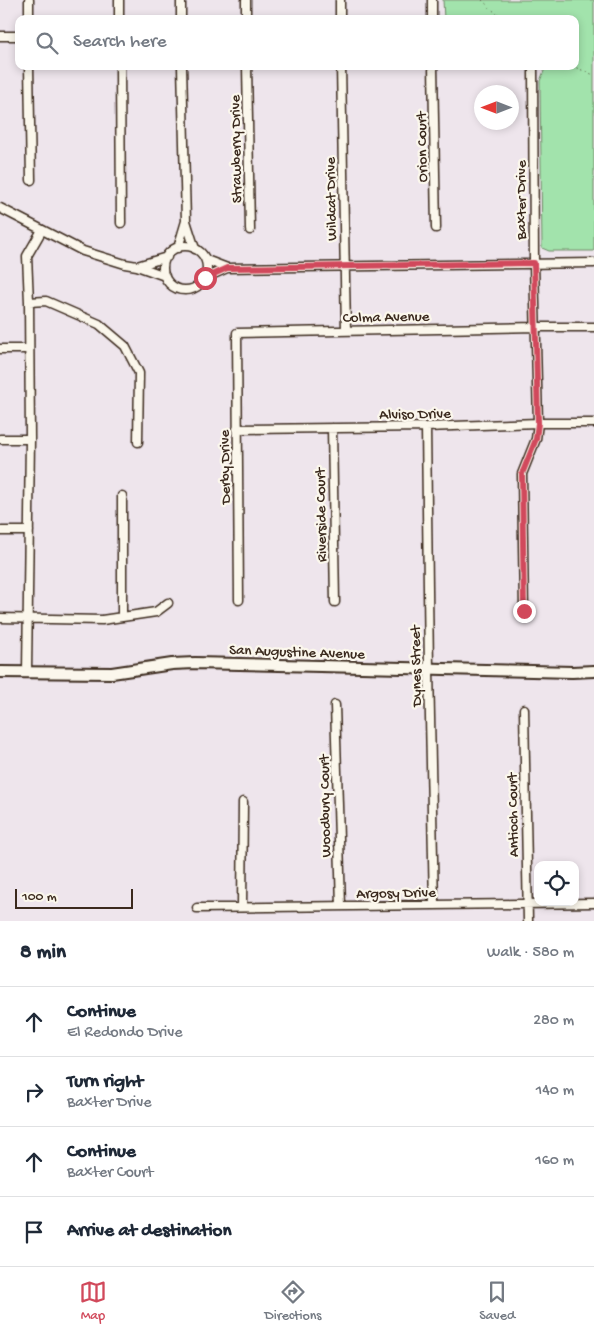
<!DOCTYPE html>
<meta charset="utf-8">
<style>
:root{--surface:#fff;--page:#f2f2f3;--text:#1f2937;--muted:#747a83;--line:#e0e1e3;--accent:#d1495b}
body{margin:0;font-family:"Gochi Hand",sans-serif;background:var(--page);color:var(--text)}
.controls{position:absolute;right:15px;bottom:15px;display:grid;overflow:hidden;border-radius:10px;box-shadow:0 2px 8px #0003}
.controls button{width:45px;height:45px;display:grid;place-items:center;padding:0;border:0;border-bottom:1px solid var(--line);background:var(--surface);color:var(--text);font:25px sans-serif}
.compass{position:absolute;left:474px;top:85px;width:45px;height:45px;border-radius:50%;background:var(--surface);box-shadow:0 2px 8px #0003;rotate:270deg}
.scale{position:absolute;left:15px;bottom:12px;width:118px;box-sizing:border-box;padding-left:5px;border:2px solid #3b2a1e;border-top:0;font-size:14px;line-height:18px;white-space:nowrap;color:#3b2a1e;-webkit-text-stroke:4px #fbf7ec;paint-order:stroke}
.stop{position:absolute;width:15px;height:15px;margin:-11px;border:4px solid #d1495b;border-radius:50%;background:#fff}
.stop.end{background:#d1495b;border-color:#fff;box-shadow:0 1px 5px #0008}
.list{margin:0;padding:0;list-style:none}
h2{display:flex;justify-content:space-between;align-items:center;height:65px;margin:0;padding:0 20px;font-size:21px}
h2 small{font-size:16px;font-weight:400;color:var(--muted)}
.list li{display:grid;grid-template-columns:32px 1fr auto;gap:15px;align-items:center;box-sizing:border-box;height:70px;padding:0 20px;border-top:1px solid var(--line)}
.list b{display:block;font-size:19px;white-space:nowrap}
.list p{margin:0;font-size:16px;white-space:nowrap;color:var(--muted)}
.list em{font-size:16px;font-style:normal;color:var(--muted)}
.icon{flex:none;width:28px;height:28px;fill:none;stroke:currentColor;stroke-width:2;stroke-linecap:round;stroke-linejoin:round}
.map{position:relative;flex:none;width:594px;height:921px;overflow:hidden}
.search{position:absolute;background:var(--surface);box-shadow:0 2px 8px #0003;left:15px;right:15px;top:15px;height:55px;display:flex;align-items:center;gap:12px;box-sizing:border-box;padding:0 18px;border-radius:10px;color:var(--muted);font-size:19px}
.sheet{height:345px;background:var(--surface)}
nav{display:flex;justify-content:space-around;align-items:center;box-sizing:border-box;height:70px;border-top:1px solid var(--line);background:var(--surface);font-size:14px;color:var(--muted)}
nav a{display:grid;justify-items:center;gap:2px}
nav .on{color:var(--accent)}
.map>svg:first-child{display:block}
.green{fill:#a2e3ac;stroke:#6e8665}
.lines{fill:none;stroke-linecap:round;stroke-linejoin:round}
.minor-casing{stroke:#3b2a1e;stroke-width:11}
.tertiary-casing{stroke:#3b2a1e;stroke-width:14}
.path{stroke:#3b2a1e;stroke-width:1;stroke-dasharray:1 4;stroke-linecap:butt}
.minor{stroke:#fbf7ec;stroke-width:8}
.tertiary{stroke:#fbf7ec;stroke-width:10}
.route{stroke:#d1495b;stroke-width:6}
.labels{text-anchor:middle;stroke-width:4.5;stroke-linejoin:round;paint-order:stroke}
.street-label{font-size:15px;fill:#3b2a1e;stroke:#fbf7ec}
</style>
<div class="map">
<svg width="594" height="921" viewBox="0 0 594 921">
<rect width="100%" height="100%" fill="#eee5ec"/>
<filter id="ink" filterUnits="userSpaceOnUse"><feTurbulence type="fractalNoise" baseFrequency=".02" numOctaves="2"/><feDisplacementMap in="SourceGraphic" scale="10" xChannelSelector="R" yChannelSelector="G"/><feConvolveMatrix kernelMatrix="1 2 1 2 8 2 1 2 1" color-interpolation-filters="sRGB"/></filter>
<g filter="url(#ink)">
<path class="green" d="M443,0H594V251H549L542,248L540,81L546,66H575V19H444Z"/>
<g class="lines">
<g class="minor-casing">
<path id="minor" d="M29,0V19
M119,0V19
M181,0V19
M246,0V19
M340,0V19
M432,0V19
M0,36H19
M29,66L31,180
M120,66L121,223
M182,66L186,221L195,249
M247,66L250,230
M341,66L346,331
M433,66L436,228
M0,208L83,251L125,264L137,266L165,276
M163 268a22 22 0 1 1 44 0a22 22 0 1 1-44 0Z
M178,248L186,221
M206,260L227,268
M137,266L167,257
M205,278L227,268L594,263
M29,302L46,301L99,324L125,346L139,373L138,442
M0,349H29
M426,427L429,670L434,905
M332,428L335,602
M237,429L426,427L538,423H594
M0,439H30
M0,531H29
M239,600L237,333L535,327H594
M524,611L522,474L536,439L538,423L534,263L533,66
M122,617V496
M0,618L102,620L156,612L168,603
M27,672L30,439L29,302L27,256L42,230
M335,705L341,906
M524,709L528,921
M242,907L243,802
M197,908L594,903"/>
</g>
<g class="tertiary-casing">
<path id="tertiary" d="M0,672L112,673L172,664L195,663L572,672L594,671"/>
</g>
<path class="path" d="M482,0L498,15L506,19
M572,66L594,75"/>
<use href="#minor" class="minor"/>
<use href="#tertiary" class="tertiary"/>
</g>
</g>
<g class="lines" filter="url(#ink)">
<path class="route" d="M205,278L227,268L534,263L538,423L536,439L522,474L524,611"/>
</g>
<g class="labels">
<g class="street-label">
<text transform="translate(421 147) rotate(-91)" y="5">Orion Court</text>
<text transform="translate(235 149) rotate(-91)" y="5">Strawberry Drive</text>
<text transform="translate(330 199) rotate(-91)" y="5">Wildcat Drive</text>
<text transform="translate(520 200) rotate(-90)" y="5">Baxter Drive</text>
<text transform="translate(386 316) rotate(-1)" y="5">Colma Avenue</text>
<text transform="translate(415 413) rotate(-1)" y="5">Alviso Drive</text>
<text transform="translate(224 467) rotate(-91)" y="5">Derby Drive</text>
<text transform="translate(320 515) rotate(-91)" y="5">Riverside Court</text>
<text transform="translate(297 651) rotate(2)" y="5">San Augustine Avenue</text>
<text transform="translate(415 666) rotate(-91)" y="5">Dynes Street</text>
<text transform="translate(324 806) rotate(-91)" y="5">Woodbury Court</text>
<text transform="translate(512 815) rotate(-91)" y="5">Antioch Court</text>
<text transform="translate(396 892) rotate(-1)" y="5">Argosy Drive</text>
</g>
</g>
</svg>
<div class="controls">
<button><svg class="icon" aria-label="locate" viewBox="0 0 24 24"><circle cx="12" cy="12" r="6"/><path d="M12 2v4M12 18v4M2 12h4M18 12h4"/></svg></button>
</div>
<svg class="compass" viewBox="-18 -18 36 36"><path d="M0-13l5 13h-10z" fill="#e53935"/><path d="M0 13l5-13h-10z" fill="#747a83"/></svg>
<div class="scale">100 m</div>
<div class="stop" style="left:205px;top:278px"></div>
<div class="stop end" style="left:524px;top:611px"></div>
<div class="search"><svg class="icon" aria-label="search" viewBox="0 0 24 24"><circle cx="10" cy="10" r="6"/><path d="M15 15l6 6"/></svg>Search here</div>
</div>
<section class="sheet">
<h2>8 min<small>Walk · 580 m</small></h2>
<ul class="list">
<li><svg class="icon" aria-label="ahead" viewBox="0 0 24 24"><path d="M12 20V5M6 11l6-6 6 6"/></svg><div><b>Continue</b><p>El Redondo Drive</p></div><em>280 m</em></li>
<li><svg class="icon" aria-label="right" viewBox="0 0 24 24"><path d="M7 20v-9h11M14 6l5 5-5 5"/></svg><div><b>Turn right</b><p>Baxter Drive</p></div><em>140 m</em></li>
<li><svg class="icon" aria-label="ahead" viewBox="0 0 24 24"><path d="M12 20V5M6 11l6-6 6 6"/></svg><div><b>Continue</b><p>Baxter Court</p></div><em>160 m</em></li>
<li><svg class="icon" aria-label="arrive" viewBox="0 0 24 24"><path d="M6 21V4h12l-3 4 3 4H6"/></svg><div><b>Arrive at destination</b></div></li>
</ul>
</section>
<nav>
<a class="on"><svg class="icon" aria-label="map" viewBox="0 0 24 24"><path d="M3 6l6-2 6 2 6-2v14l-6 2-6-2-6 2zM9 4v14M15 6v14"/></svg>Map</a>
<a><svg class="icon" aria-label="directions" viewBox="0 0 24 24"><path d="M12 3l9 9-9 9-9-9zM9 14v-3h6M13 9l2 2-2 2"/></svg>Directions</a>
<a><svg class="icon" aria-label="saved" viewBox="0 0 24 24"><path d="M7 4h10v16l-5-4-5 4z"/></svg>Saved</a>
</nav>
